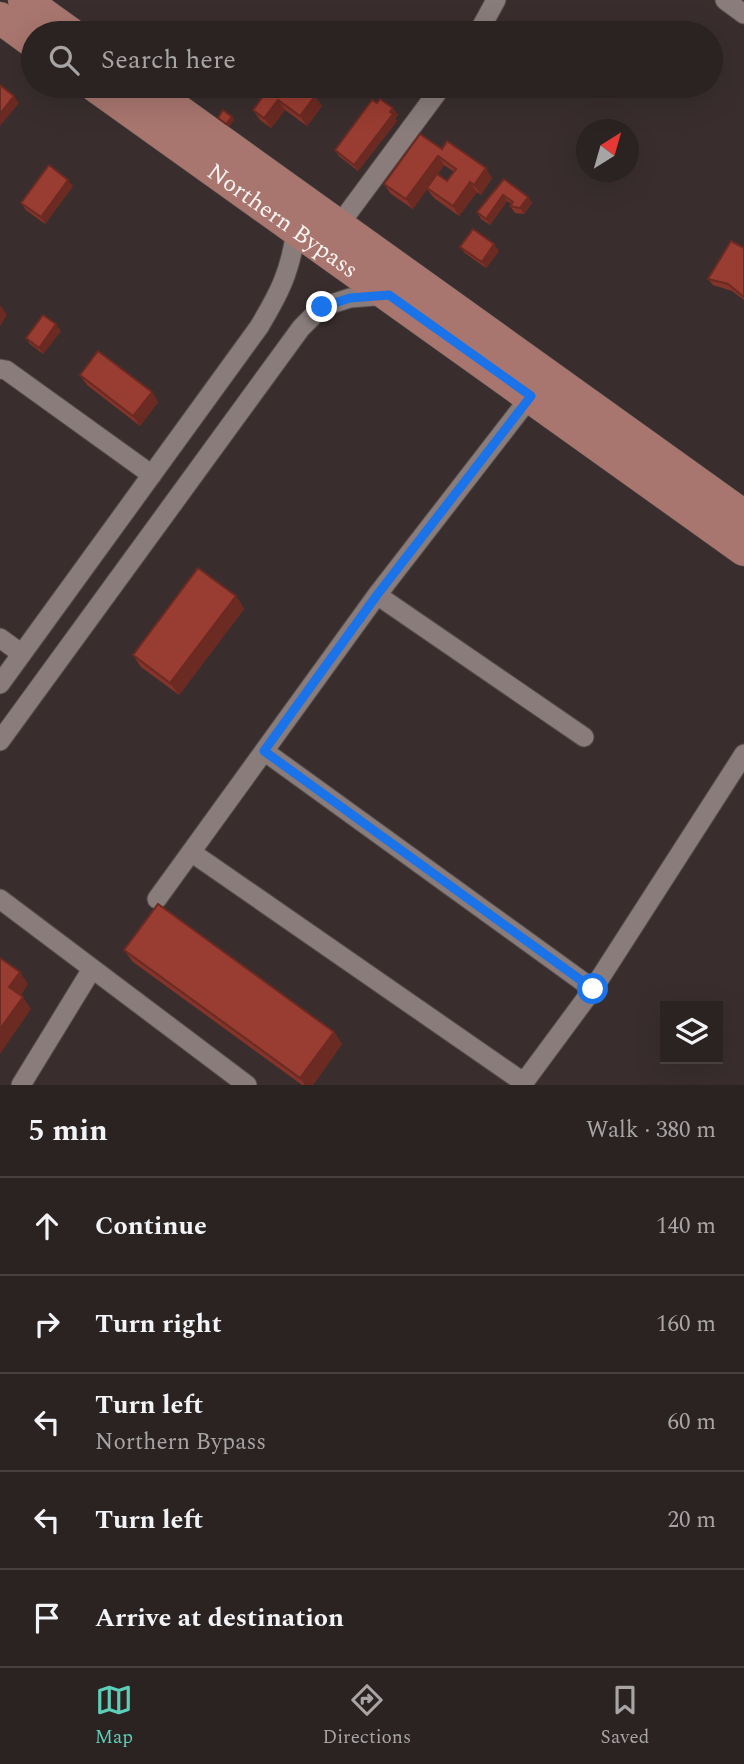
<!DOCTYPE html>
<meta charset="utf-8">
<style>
:root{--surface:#2b2222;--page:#332a2a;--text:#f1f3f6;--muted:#a6a4a5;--line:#473f40;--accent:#5dceb9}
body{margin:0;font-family:Spectral,serif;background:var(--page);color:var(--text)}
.controls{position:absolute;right:21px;bottom:21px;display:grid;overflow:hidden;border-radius:0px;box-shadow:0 7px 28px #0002}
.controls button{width:63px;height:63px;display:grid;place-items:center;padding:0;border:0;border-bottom:2px solid var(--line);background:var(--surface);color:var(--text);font:35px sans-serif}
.compass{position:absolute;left:576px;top:119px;width:63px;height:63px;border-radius:50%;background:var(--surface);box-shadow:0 7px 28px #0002;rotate:37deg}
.stop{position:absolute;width:21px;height:21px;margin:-16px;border:5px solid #1a73e8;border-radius:50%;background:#fff}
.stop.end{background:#1a73e8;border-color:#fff;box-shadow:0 2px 7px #0008}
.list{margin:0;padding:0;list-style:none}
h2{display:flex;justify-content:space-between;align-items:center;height:91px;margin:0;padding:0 28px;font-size:30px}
h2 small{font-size:23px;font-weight:400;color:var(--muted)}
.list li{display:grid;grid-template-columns:46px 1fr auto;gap:21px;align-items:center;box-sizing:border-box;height:98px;padding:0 28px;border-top:2px solid var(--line)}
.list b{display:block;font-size:26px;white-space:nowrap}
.list p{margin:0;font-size:23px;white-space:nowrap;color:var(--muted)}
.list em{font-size:23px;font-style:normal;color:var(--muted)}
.icon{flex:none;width:38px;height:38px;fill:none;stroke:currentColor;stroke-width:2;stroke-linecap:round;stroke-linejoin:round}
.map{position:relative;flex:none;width:744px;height:1085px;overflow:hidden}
.search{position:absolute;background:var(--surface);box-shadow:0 7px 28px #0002;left:21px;right:21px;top:21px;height:77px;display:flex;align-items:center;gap:18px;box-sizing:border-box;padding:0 24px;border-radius:38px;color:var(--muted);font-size:26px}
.sheet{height:581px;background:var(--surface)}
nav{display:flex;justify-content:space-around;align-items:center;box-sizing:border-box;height:98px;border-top:2px solid var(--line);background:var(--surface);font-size:19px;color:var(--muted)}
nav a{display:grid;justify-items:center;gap:4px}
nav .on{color:var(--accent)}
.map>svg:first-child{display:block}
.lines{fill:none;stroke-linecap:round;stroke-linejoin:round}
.minor-casing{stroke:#544c4a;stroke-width:21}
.primary-casing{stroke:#544c4a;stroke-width:33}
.minor{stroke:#897c7a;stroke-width:19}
.primary{stroke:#a8766f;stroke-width:32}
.wall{fill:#84342a;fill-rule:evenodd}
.shaded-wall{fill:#6b2a22}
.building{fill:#993c31;stroke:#6b2a22;stroke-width:2}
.route{stroke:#1a73e8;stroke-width:9}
.labels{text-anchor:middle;stroke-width:5;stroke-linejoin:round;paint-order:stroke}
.street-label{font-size:24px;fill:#faf3f2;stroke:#2f2523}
</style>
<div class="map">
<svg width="744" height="1085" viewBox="0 0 744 1085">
<rect width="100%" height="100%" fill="#392e2d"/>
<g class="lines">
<g class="minor-casing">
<path id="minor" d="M725,0L744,14
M478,33L496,0
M339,225L442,86
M0,369L6,370L152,475
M377,595L584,737
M0,638L22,654
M0,684L259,327C280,292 290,272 296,231
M0,741L301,328L322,307L350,298L388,295
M264,751L593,989
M191,852L523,1082
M0,899L247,1085
M157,899L377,595L531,396
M21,1085L92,969
M522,1085L593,989L744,754"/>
</g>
<g class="primary-casing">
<g id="primary">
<path d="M24,0L70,33"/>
<path d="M0,18L33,42"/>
<path id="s1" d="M95,86L744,550"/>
<path d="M144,86L744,516"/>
</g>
</g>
<use href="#minor" class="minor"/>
<use href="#primary" class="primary"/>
</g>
<path class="wall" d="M271,86H302L322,106L307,126L285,110L271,128L260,120L253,110Z
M393,108L398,115L395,118L397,121L358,171L339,156L335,150Z
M442,149L492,178L481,195L477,192L459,216L434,198L427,189L413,209L391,194L384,184ZM444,165L454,172L447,181L438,174Z
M504,179L528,197L532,203L524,214L515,213L510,206L512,204L507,201L490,225L481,219L477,212Z
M73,186L45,224L26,210L21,203Z
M460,247L499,251L486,268L465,253Z
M744,248V300L732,291L713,285L708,279Z
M61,331L43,354L30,344L26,338Z
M80,375L152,392L158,402L140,426L87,385Z
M236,596L244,609L179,695L141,667L133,655Z
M124,950L334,1032L342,1044L313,1085H302L133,962Z"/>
<path class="shaded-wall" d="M14,96L19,103L0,126V114Z
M315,96L322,106L307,126L300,116Z
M278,100L285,110L271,128L264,118Z
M393,108L398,115L395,118L397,121L358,171L354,165Z
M232,117L234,120L229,127L226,124Z
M438,156L444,165L413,209L406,199Z
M486,168L492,178L481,195L474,185Z
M68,180L73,186L45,224L41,217Z
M470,182L477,192L459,216L453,206Z
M503,195L507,201L490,225L486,219Z
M528,197L532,203L524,214L520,208Z
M494,244L499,251L486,268L482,262Z
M0,306H1L7,315L0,326Z
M56,324L61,331L43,354L39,348Z
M152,392L158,402L140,426L133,416Z
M236,596L244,609L179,695L170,683Z
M20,972L28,984L18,1000L9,987Z
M23,997L31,1009L0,1054V1029Z
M334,1032L342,1044L313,1085H305L300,1078Z"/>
<path class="building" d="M0,85L14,96L0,114Z
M271,86H301L315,96L300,116L278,100L264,118L253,110Z
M380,99L393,108L390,112L393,114L354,165L335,150L372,100L377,103Z
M223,110L232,117L226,124L218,118Z
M420,134L442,149L447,141L486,168L474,185L470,182L453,206L427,188L437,174L447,181L456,169L438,156L406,199L384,184Z
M49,165L68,180L41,217L21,203Z
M504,179L528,197L520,208L510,206L513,202L503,195L486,219L477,212Z
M473,229L494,244L482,262L460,247Z
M731,241L744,248V297L728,284L708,279Z
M43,315L56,324L39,348L26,338Z
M98,351L152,392L133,416L80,375Z
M198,568L236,596L170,683L133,655Z
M158,904L334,1032L300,1078L124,950Z
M0,958L20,972L9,987L23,997L0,1029Z"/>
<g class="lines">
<path class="route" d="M322,307L350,298L389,295L531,396L377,595L264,751L593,989"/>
</g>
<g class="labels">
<g class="street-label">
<text dy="8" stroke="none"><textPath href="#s1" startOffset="231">Northern Bypass</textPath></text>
</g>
</g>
</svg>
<div class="controls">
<button><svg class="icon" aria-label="layers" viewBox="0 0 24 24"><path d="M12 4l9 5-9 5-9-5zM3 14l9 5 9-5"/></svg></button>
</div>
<svg class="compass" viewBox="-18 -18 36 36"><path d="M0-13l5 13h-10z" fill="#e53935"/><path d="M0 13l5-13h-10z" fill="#a6a4a5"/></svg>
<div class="stop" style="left:593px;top:989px"></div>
<div class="stop end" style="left:322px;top:307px"></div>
<div class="search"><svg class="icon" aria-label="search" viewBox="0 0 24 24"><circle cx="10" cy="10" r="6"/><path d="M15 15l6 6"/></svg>Search here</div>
</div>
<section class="sheet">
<h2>5 min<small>Walk · 380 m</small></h2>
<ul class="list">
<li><svg class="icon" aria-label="ahead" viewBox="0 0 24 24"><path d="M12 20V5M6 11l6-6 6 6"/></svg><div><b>Continue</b></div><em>140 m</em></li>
<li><svg class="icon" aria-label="right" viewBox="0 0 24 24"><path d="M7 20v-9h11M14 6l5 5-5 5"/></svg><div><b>Turn right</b></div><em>160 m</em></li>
<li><svg class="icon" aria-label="left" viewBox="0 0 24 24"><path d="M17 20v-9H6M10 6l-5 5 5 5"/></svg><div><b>Turn left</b><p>Northern Bypass</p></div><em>60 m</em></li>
<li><svg class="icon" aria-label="left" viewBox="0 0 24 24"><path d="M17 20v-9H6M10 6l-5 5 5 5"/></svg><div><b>Turn left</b></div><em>20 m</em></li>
<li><svg class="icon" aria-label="arrive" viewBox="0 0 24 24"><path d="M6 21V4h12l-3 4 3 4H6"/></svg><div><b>Arrive at destination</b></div></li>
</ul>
</section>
<nav>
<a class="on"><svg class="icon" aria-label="map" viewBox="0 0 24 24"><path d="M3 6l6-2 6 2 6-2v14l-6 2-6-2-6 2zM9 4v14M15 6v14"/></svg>Map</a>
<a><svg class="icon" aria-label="directions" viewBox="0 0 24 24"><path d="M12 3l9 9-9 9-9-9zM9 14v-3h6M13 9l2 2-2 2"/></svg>Directions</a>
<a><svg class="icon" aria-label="saved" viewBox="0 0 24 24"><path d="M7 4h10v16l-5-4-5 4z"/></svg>Saved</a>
</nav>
